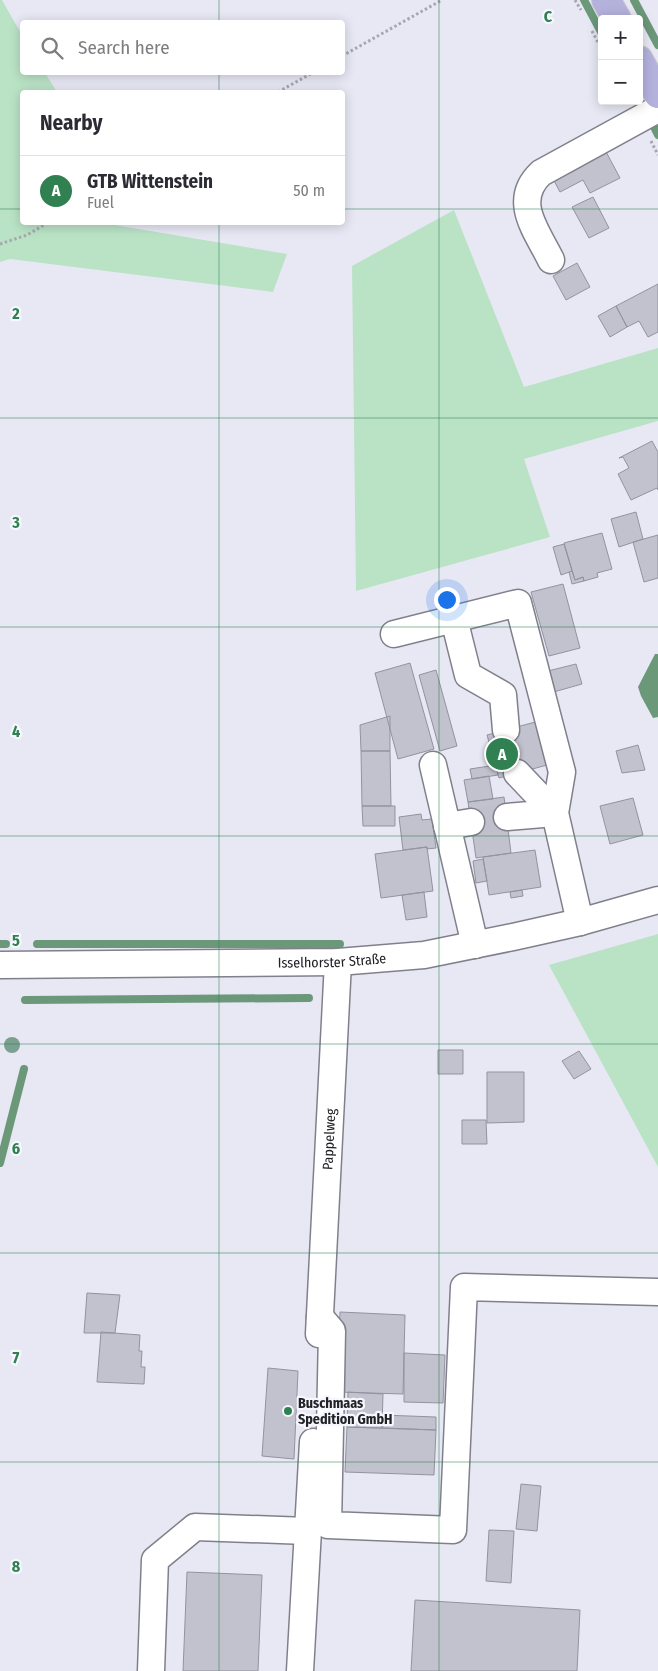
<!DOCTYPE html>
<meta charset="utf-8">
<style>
:root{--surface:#fff;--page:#f2f2f3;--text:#2b2b33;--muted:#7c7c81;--line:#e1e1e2;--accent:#308051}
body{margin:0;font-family:"Fira Sans Condensed",sans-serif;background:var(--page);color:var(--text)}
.controls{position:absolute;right:15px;top:15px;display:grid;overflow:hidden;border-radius:5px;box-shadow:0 2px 12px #0003}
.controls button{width:45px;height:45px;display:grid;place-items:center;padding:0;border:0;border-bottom:1px solid var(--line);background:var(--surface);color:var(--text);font:25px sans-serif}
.you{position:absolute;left:446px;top:599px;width:18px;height:18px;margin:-12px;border:4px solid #fff;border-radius:50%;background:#1a73e8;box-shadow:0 0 0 8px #1a73e833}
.badge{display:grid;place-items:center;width:32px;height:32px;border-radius:50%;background:var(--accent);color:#fff;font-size:16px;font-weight:700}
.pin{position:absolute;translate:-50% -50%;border:2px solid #fff;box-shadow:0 1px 5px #0006}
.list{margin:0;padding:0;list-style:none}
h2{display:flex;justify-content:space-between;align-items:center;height:65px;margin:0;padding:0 20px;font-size:21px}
h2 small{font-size:16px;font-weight:400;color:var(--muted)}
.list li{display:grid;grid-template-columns:32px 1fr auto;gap:15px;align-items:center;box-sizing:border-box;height:70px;padding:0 20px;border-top:1px solid var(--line)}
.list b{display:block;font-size:19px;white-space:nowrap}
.list p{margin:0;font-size:16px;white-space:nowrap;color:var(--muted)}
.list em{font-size:16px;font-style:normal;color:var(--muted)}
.icon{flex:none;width:28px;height:28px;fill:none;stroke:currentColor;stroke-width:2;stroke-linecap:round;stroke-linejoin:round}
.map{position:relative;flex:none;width:658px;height:1671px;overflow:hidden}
.search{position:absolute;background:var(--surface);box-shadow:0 2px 12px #0003;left:20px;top:20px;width:325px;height:55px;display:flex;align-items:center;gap:12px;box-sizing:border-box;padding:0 18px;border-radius:5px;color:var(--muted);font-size:19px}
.panel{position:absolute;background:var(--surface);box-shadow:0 2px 12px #0003;left:20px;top:90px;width:325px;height:135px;border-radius:5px}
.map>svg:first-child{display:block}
.green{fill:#bae3c6}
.water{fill:#6c987a}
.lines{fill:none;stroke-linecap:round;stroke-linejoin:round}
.stream{stroke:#6c987a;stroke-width:8}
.building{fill:#c2c2cf;stroke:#93939f}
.minor-tunnel{stroke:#c0c0cc;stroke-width:26;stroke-dasharray:26 13;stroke-linecap:butt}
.minor-casing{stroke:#80808c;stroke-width:29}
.major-casing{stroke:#cacacb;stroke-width:30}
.path{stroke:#a7a7b1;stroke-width:3;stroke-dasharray:2.5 2.5;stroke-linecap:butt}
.minor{stroke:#fff;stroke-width:26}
.major{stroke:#b4b1dd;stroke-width:28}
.tree{fill:#7ba090}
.grid{fill:none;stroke:#308051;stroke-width:1;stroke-opacity:0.55}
.poi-dot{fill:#308051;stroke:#f6f6fe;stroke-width:2}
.labels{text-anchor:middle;stroke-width:4.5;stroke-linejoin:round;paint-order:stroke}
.street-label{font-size:14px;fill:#212126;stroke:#f6f6fe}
.poi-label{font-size:14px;font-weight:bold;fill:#212126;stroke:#f6f6fe;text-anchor:start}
.grid-label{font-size:16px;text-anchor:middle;font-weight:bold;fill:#308051;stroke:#f6f6fe;stroke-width:4.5;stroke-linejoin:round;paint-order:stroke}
</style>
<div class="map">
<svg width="658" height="1671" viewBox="0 0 658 1671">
<rect width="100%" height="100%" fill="#e8e8f5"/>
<path class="green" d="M0,0H2L22,35V72L45,73L57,92H22V222L103,223L287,254L273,292L10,259L0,262Z
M454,210L524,387L658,348V421L524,459L550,537L356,591L352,266Z
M658,934V1167L549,965Z"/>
<path class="water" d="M655,654H658V717L653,718L641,696L638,687Z"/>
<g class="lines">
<path class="stream" d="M584,0L602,34
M634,0L658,45
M652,123L658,135
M0,944H6
M37,944H340
M25,1000L309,998
M0,1163L24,1069"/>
</g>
<path class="building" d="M604,148L620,178L590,193L583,180L560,192L552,177Z
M593,197L609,228L589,238L572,207Z
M577,263L590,287L566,300L553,276Z
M658,284V332L648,337L639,321L627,327L616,306Z
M616,306L627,327L610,337L598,316Z
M652,441L658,452V490L657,488L631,500L618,474L629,468L623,457L619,458Z
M636,512L643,539L619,547L611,519Z
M602,533L612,569L597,573L598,577L584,581L583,577L575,580L564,543Z
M658,535V578L644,582L633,542Z
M564,544L572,571L561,575L553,547Z
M572,571L575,580L583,577L584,581L572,584L569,572Z
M563,584L580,648L549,656L531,592Z
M410,663L434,749L398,759L375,673Z
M576,664L582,684L550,693L544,672Z
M436,670L457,746L440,751L419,675Z
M390,716V751H361L360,725Z
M539,721L551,764L499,778L487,735Z
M638,745L645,770L622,773L616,751Z
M361,751H390L391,806H362Z
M496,765L498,775L472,779L470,769Z
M489,776L493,799L468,802L464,780Z
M504,797L511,853L476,858L468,802Z
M633,798L643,835L610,844L600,806Z
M362,806H395V826H363Z
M421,814L422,820L432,819L436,848L427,849V847L403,850L399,817Z
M427,847L433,891L381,898L375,854Z
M535,850L541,887L489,895L483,857Z
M483,859L487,881L476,883L473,861Z
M522,890L523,896L511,898L510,892Z
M424,892L427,917L406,920L402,895Z
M438,1050H463V1074H438Z
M579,1051L591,1069L574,1079L562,1061Z
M487,1072H524V1122L487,1123Z
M462,1120H486L487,1144H462Z
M87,1293L120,1295L115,1333H84Z
M340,1312L405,1315L403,1394L337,1392Z
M101,1332L140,1335L139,1351H142L141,1367H145L144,1384L97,1382Z
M404,1353L445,1355L443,1403L404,1402Z
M268,1368L298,1371L294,1459L262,1456Z
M348,1392L383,1394L382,1428L347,1427Z
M382,1415L436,1417V1430L382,1428Z
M347,1427L436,1430L434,1475L345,1472Z
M521,1484L541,1486L537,1531L516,1529Z
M489,1530L514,1531L511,1583L486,1581Z
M187,1572L262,1575L258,1671H183Z
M415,1600L580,1610L577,1671H411Z"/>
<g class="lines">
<path class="minor-tunnel" d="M506,730L517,773
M471,822L507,817"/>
<g class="minor-casing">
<g id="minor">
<path d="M551,260C537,231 511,201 541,173L658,109"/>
<path d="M454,619L468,675L503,695L506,730"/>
<path d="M394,634L518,603L562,772L555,813L580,922"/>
<path d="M433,765L475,945"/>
<path d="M517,773L555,813"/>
<path d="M507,817L555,813"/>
<path d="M447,826L471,822"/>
<path id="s1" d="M0,965L338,962L424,955L513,937L580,922L658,900"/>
<path d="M320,1317L332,1331L328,1525L453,1530L464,1287L658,1292"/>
<path id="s2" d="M319,1334L338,962"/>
<path d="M151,1671L155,1560L195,1527L307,1531"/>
<path d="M300,1671L313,1442"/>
</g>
</g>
<g class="major-casing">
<path id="major" d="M606,0L617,19
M639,60L658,94"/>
</g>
<path class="path" d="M575,0L581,10
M592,31L602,50
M342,56L442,0
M278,92L314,72
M651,141L658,155
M0,244L27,235L49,222"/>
<use href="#minor" class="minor"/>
<use href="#major" class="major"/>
</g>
<circle class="tree" cx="12" cy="1045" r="8"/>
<path class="grid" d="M219,0V22M439,0V1671M219,72V92M0,209H22M342,209H658M219,222V1671M0,418H658M0,627H658M0,836H658M0,1044H658M0,1253H658M0,1462H658"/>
<circle class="poi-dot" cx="288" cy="1411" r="5"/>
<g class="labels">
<g class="street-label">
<text dy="5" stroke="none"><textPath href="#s1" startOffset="332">Isselhorster Straße</textPath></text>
<text dy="5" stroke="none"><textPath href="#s2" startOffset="195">Pappelweg</textPath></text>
</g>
<g class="poi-label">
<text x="298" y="1408">Buschmaas<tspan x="298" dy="16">Spedition GmbH</tspan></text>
</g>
</g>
<g class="grid-label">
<text x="548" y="22">C</text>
<text x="16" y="319">2</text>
<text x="16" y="528">3</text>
<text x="16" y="737">4</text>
<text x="16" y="946">5</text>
<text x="16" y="1154">6</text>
<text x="16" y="1363">7</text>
<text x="16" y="1572">8</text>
</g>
</svg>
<div class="controls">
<button>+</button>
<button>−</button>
</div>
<div class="you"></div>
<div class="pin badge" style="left:502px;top:754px">A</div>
<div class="search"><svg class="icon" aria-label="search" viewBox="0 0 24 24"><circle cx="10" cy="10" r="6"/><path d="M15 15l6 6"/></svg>Search here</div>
<section class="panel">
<h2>Nearby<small></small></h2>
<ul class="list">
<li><span class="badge">A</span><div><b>GTB Wittenstein</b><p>Fuel</p></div><em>50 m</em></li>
</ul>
</section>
</div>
